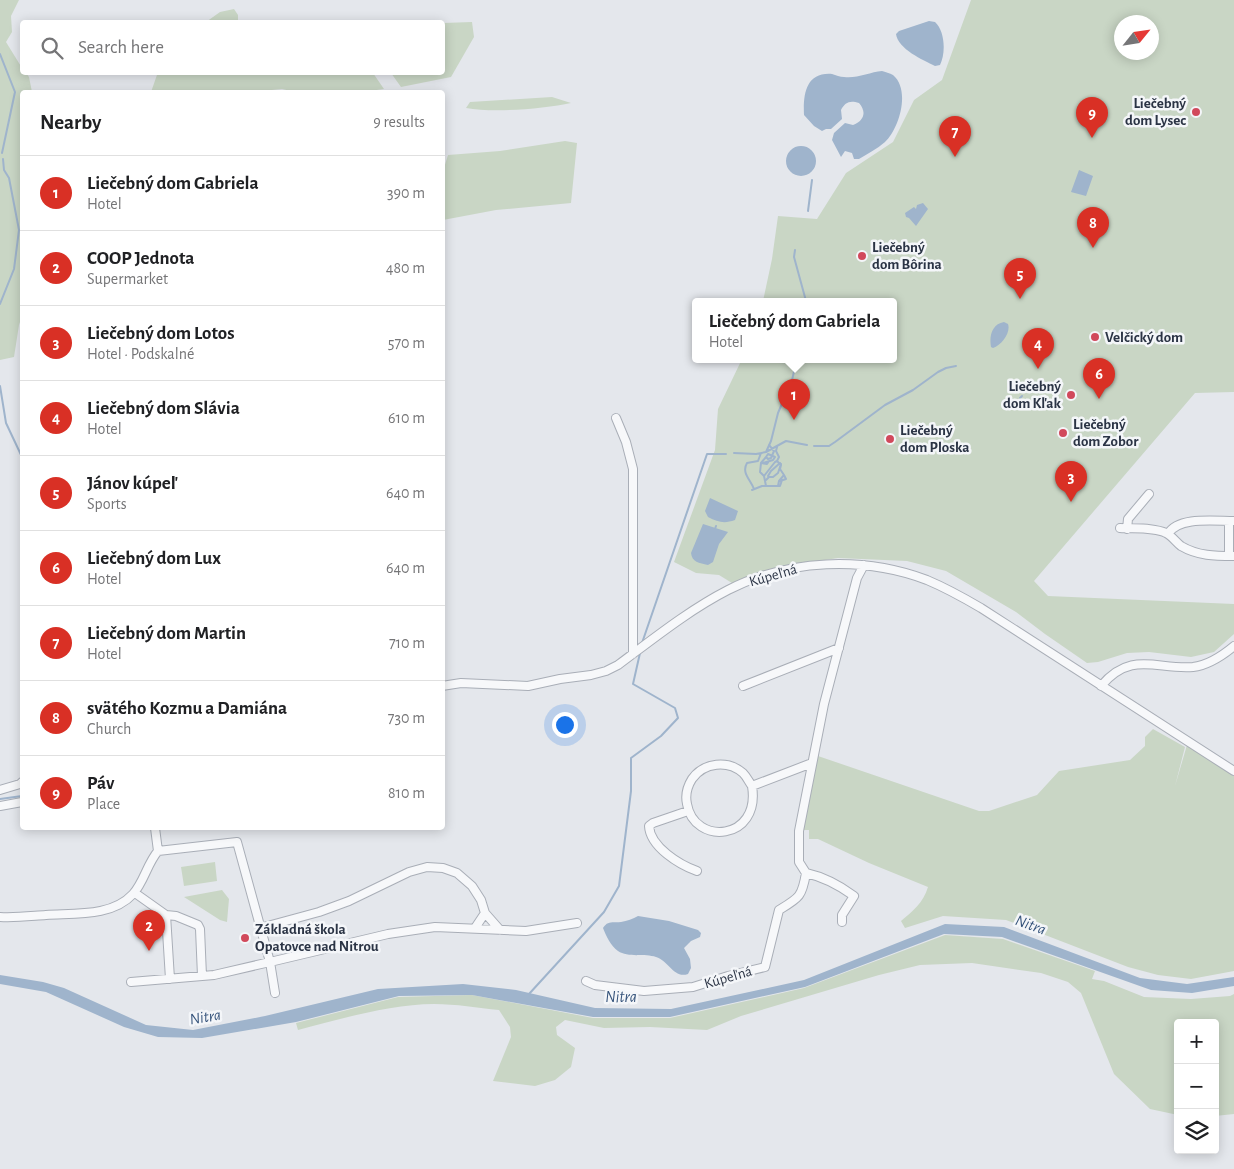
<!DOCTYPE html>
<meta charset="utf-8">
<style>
:root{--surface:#fff;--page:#f6f6f6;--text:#202124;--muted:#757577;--line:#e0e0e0;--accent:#d93025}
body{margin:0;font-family:"Alegreya Sans",sans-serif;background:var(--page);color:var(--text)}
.controls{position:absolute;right:15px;bottom:15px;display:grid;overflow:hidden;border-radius:5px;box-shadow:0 2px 12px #0003}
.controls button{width:45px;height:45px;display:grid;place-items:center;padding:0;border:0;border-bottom:1px solid var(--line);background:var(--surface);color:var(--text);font:25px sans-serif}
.compass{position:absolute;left:1114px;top:15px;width:45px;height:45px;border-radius:50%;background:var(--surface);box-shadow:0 2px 12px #0003;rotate:60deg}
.you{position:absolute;left:564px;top:724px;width:18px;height:18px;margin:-12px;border:4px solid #fff;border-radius:50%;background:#1a73e8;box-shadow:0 0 0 8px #1a73e833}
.badge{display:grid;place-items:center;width:32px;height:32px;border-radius:50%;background:var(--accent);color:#fff;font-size:16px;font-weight:700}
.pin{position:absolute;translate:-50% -41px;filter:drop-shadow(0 1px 2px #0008)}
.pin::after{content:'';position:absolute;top:26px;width:18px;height:15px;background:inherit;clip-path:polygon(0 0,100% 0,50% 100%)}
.popup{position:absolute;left:692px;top:298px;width:205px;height:65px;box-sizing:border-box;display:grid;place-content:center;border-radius:5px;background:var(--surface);filter:drop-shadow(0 1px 4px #0005);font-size:16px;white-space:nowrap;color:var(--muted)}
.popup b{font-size:19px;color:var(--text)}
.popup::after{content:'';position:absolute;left:50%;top:100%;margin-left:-10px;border:10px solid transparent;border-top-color:var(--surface)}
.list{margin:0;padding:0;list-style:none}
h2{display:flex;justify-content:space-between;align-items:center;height:65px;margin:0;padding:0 20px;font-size:21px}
h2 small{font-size:16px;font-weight:400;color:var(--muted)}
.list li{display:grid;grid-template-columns:32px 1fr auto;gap:15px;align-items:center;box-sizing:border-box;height:75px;padding:0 20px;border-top:1px solid var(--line)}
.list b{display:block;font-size:19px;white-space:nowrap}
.list p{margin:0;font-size:16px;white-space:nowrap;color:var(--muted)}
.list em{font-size:16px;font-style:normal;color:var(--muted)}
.icon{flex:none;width:28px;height:28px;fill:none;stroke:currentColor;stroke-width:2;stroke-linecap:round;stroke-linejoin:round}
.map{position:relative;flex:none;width:1234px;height:1169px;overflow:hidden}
.search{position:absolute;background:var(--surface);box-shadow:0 2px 12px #0003;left:20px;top:20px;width:425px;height:55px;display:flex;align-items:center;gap:12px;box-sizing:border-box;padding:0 18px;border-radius:5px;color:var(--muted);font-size:19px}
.panel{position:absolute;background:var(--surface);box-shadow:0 2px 12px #0003;left:20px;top:90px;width:425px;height:740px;border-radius:5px}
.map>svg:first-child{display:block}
.green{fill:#c9d6c5;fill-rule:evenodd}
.water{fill:#9fb4cc}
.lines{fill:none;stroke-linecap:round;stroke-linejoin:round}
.stream{stroke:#9fb4cc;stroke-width:2}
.minor-casing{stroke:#a9aeb7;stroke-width:10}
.minor{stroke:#f7f8fa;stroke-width:8}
.poi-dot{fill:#d1495b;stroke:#f4f6f9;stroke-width:2}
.labels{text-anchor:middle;stroke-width:5;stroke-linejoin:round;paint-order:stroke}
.poi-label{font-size:15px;font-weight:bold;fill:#2b3445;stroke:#f4f6f9;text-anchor:start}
.street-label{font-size:15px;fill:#2b3445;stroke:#f4f6f9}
.water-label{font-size:16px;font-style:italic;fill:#34527a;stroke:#f4f6f9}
</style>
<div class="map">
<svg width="1234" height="1169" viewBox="0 0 1234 1169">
<rect width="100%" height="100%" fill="#e4e7ec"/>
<path class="green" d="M0,0H19L11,16L12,32L6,42L22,68V72L26,73L29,77L32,92H22V316L19,325L14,357L0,360Z
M971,0H1234V392L1195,393L1034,581L1048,596L1234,604V634L1214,652L1191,657L1149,652L1127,653L1098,662L1087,663L1045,634L1016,612L946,571L907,561L838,558L775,568L732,583L719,575L696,573L674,562L715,450L718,409L742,359H893V301H763L772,259L778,216L817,219L846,173L893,142L914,100L942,80ZM1122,22H1152V52H1122Z
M234,9L238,15V22H206L220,12Z
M472,22L474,37L451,77L401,87L391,73L442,72L443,23Z
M158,72L373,73L384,89L362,92H295L282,89L250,92H151Z
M552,97L571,103C544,109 493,113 466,108L470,102Z
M565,141L577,143L571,203L496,210L443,220V171L448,155L500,151Z
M1153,729L1185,747L1175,786L1187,745L1234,776V971L1191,979L1158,975L1128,967L1006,920L943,916L905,928L901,921C913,911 923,903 928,887L869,863L818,839H809V830H803L818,756L979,811H989L1037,795L1059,771L1130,760L1145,746V737Z
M215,862L217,881L184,886L181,867Z
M222,890L229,899L227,922L220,920L184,897Z
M945,935L1003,939L1095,971L1092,979L1104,981L1144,997L1191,999L1230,996L1234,994V1114L1215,1116V1023H1178V1115L1150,1109L1114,1074L1081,993L1068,982L1041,973L972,963L920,965L879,975L741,1016L707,1030L650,1027L604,1028L565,1020L556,1027L557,1035L575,1048L571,1067L555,1080L535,1086L493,1081L511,1037L510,1027L499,1010C478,1008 456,1004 434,1004C391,1004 340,1019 298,1030L296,1023L398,997L472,995L593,1018H670L804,988Z"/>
<path class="water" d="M929,21L935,22C945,31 946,53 940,65L935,66C923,60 898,49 896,34L899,31Z
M882,71C885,72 890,73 893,75C911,90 899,129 885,142C877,149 867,154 859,159H854L852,153L845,151L841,157L832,140L834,133L845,123L853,125C864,121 867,112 859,103C850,100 845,102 841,110L842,119L831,129H826L822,131L814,126L804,115C803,94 806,72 832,74C836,75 840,77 844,77C856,79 870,72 882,71Z
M786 161a15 15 0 1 1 30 0a15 15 0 1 1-30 0Z
M1079,170L1093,176L1086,196L1071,192Z
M923,203L928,209L916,226L909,218L906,217L905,213L914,207L916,209L917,205Z
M1004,322L1008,324C1011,332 1002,345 993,348L991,347C989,336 992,324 1004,322Z
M710,498L738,511L735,520C724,524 718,522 708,517L705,511Z
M703,524L728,532L719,544L713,562L708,565C699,563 692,562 691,553Z
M638,916L669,921L698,930L701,933L700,937L691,941L684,948L690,959L691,968L688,974C674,979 669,961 656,957C645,953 628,958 618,951C611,946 606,936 603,928C608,920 613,923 621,922C627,921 633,919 638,916Z
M945,924L1004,927L1140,978L1187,984L1234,977V986L1192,993L1151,990L1002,937L944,934L805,987L670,1017H593L472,995L399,996L296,1022L202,1038L158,1037L124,1027L46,992L0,984V975L43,982L64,988L146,1025L193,1030L265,1016L378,989L463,984L516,990L595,1008L671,1009L804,980Z"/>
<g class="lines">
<path class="stream" d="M0,54L15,92L2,153
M808,211L812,180
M795,250L794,257L806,301
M0,304L14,269L19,230L9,178L4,170L3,159
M0,386L6,423L22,457
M1020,398L1022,396
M814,446H829L835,442L885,405L913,390L938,372L946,368L956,366
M766,452L771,441L778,413L792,380L797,359
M734,453L756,454L766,452L786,441L807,445
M761,463L766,457L768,459L771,458L774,451L769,445
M763,463L773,460L775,457L768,454L766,457
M764,476L760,472L761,463L767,464L769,461
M768,476L771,471L780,463
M766,480L769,477H773L778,473L781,464
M780,481L786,479L784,475
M766,486L764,476L775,462L777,461
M778,486H780L782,480
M754,489C751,480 741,473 747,463L758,461L761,453
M752,490L762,486H778L779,481L784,475L780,469L781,465L777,461L779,457L776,451L777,447
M715,529L716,526
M642,643L707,454H726
M0,799L22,796
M529,994L604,912L619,886L631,791V758L661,736L678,718L675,708L633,684L640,653"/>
<g class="minor-casing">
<path id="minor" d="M616,418L626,442L633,469V654
M1229,521V556
M1120,528C1134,529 1153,527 1166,533C1172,536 1176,542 1181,546C1198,556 1215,556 1234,556
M1127,529L1128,519L1149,494
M1168,534C1178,516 1215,521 1234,521
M442,686L461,683L528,686L560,679L591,675L606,671L618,665C653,639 689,610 728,590C789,559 863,556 927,580C946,588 964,598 981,608L1234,771
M743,686L839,648
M1101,686C1131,650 1157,670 1193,667C1209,665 1222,656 1234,646
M752,786C761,841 694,846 687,804C685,795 687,787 692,779C704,762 728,760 743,773C747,777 749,782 752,786L812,763
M0,790L20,784L22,782
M0,806L22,802
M688,811L653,823L649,826C650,847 680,865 697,871
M155,828L158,851
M135,893L166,915L176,916L198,925L200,929L202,976
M166,915L170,979
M0,917C15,918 31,916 46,915C74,913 112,917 133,894C144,882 147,864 158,851L237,842L270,962L388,934L435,927L526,931L577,923
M842,922V915L854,896C839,885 824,877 806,873L799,862V831L824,704L857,578L864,565
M260,928L319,912L349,901L409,872L427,867L443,868L457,873L472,886L481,900L485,913L500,930
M475,928L485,913
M586,981L595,985L644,991L693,987L728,976L765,967L779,910C799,898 802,897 806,873
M131,982L214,975L270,962L275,993"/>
</g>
<use href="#minor" class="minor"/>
</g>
<g class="poi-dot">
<circle cx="1196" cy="112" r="5"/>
<circle cx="862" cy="256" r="5"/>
<circle cx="1095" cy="337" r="5"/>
<circle cx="1071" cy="395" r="5"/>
<circle cx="1063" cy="433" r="5"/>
<circle cx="890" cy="439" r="5"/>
<circle cx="245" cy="938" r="5"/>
</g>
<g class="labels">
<g class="poi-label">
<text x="1186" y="108" text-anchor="end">Liečebný<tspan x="1186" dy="17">dom Lysec</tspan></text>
<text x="872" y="252">Liečebný<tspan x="872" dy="17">dom Bôrina</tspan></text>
<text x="1105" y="342">Velčický dom</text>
<text x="1061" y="391" text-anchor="end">Liečebný<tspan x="1061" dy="17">dom Kľak</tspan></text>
<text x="1073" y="429">Liečebný<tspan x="1073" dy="17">dom Zobor</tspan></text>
<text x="900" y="435">Liečebný<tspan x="900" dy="17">dom Ploska</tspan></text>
<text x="255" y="934">Základná škola<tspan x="255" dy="17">Opatovce nad Nitrou</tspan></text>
</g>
<g class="street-label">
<text transform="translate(773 575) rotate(-16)" y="5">Kúpeľná</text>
<text transform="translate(728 977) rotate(-16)" y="5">Kúpeľná</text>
</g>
<g class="water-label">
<text transform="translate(1031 924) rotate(20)" y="6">Nitra</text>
<text x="621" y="1002">Nitra</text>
<text transform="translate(205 1016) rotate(-9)" y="6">Nitra</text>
</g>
</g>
</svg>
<div class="controls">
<button>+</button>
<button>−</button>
<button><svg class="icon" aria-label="layers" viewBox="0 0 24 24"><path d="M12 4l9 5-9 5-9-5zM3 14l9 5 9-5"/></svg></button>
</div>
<svg class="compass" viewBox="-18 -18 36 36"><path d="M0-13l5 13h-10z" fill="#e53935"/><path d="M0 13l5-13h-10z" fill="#757577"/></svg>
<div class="you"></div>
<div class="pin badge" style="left:794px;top:420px">1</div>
<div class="popup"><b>Liečebný dom Gabriela</b>Hotel</div>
<div class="pin badge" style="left:149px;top:951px">2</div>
<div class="pin badge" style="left:1071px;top:502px">3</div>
<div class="pin badge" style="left:1038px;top:369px">4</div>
<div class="pin badge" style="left:1020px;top:299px">5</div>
<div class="pin badge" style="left:1099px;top:399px">6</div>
<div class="pin badge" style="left:955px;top:157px">7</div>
<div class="pin badge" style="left:1093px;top:248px">8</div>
<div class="pin badge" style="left:1092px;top:138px">9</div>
<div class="search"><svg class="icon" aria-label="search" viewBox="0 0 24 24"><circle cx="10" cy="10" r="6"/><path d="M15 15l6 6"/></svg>Search here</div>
<section class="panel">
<h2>Nearby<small>9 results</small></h2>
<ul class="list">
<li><span class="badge">1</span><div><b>Liečebný dom Gabriela</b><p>Hotel</p></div><em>390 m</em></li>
<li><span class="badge">2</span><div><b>COOP Jednota</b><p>Supermarket</p></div><em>480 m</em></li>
<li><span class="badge">3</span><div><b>Liečebný dom Lotos</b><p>Hotel · Podskalné</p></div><em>570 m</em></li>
<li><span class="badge">4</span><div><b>Liečebný dom Slávia</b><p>Hotel</p></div><em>610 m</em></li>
<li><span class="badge">5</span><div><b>Jánov kúpeľ</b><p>Sports</p></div><em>640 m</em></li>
<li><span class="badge">6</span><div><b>Liečebný dom Lux</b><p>Hotel</p></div><em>640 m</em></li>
<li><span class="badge">7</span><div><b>Liečebný dom Martin</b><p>Hotel</p></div><em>710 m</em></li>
<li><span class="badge">8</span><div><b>svätého Kozmu a Damiána</b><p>Church</p></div><em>730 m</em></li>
<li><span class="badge">9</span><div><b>Páv</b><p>Place</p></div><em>810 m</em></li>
</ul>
</section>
</div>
